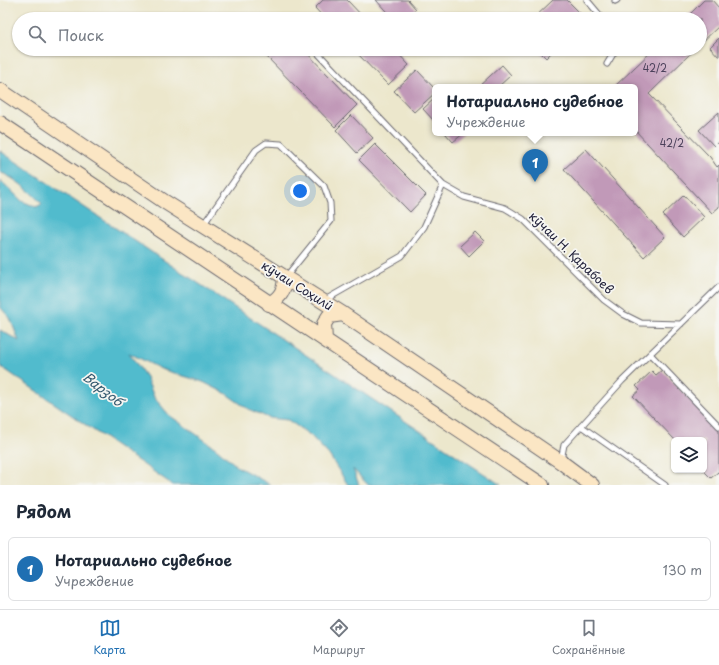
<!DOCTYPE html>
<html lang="ru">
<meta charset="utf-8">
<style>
:root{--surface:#fff;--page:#f2f2f3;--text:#1f2937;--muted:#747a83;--line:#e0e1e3;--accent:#1f6fb2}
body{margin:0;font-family:"Playpen Sans",sans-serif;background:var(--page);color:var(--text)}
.controls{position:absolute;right:12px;bottom:12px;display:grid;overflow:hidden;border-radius:6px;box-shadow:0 1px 3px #0004}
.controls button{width:36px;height:36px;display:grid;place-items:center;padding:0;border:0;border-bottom:1px solid var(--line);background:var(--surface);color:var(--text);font:20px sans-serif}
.you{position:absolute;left:300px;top:191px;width:14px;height:14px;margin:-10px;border:3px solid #fff;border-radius:50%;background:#1a73e8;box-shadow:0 0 0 6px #1a73e833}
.badge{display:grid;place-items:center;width:26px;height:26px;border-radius:50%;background:var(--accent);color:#fff;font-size:13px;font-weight:700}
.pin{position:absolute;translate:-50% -33px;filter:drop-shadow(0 1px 2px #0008)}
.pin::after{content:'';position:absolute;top:21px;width:14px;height:12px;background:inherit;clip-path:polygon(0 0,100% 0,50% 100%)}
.popup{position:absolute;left:432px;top:84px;width:206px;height:52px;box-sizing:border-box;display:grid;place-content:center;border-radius:6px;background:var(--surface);filter:drop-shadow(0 1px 3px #0005);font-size:13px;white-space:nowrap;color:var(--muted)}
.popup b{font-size:15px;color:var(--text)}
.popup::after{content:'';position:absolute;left:50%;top:100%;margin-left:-8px;border:8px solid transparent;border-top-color:var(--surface)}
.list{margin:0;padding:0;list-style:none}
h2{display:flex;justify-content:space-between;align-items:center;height:52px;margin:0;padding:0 16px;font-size:17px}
h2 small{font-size:13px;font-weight:400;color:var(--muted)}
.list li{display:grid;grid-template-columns:26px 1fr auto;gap:12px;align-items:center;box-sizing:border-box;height:64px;margin:0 8px 8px;padding:0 8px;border:1px solid var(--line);border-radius:6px}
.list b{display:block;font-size:15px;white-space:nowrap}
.list p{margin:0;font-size:13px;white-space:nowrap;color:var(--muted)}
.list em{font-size:13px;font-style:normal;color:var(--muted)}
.icon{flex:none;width:22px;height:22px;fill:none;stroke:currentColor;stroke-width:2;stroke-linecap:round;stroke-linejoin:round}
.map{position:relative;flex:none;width:719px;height:485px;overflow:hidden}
.search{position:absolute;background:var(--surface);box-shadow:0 1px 3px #0004;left:12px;right:12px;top:12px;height:44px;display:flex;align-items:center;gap:10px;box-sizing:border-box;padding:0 14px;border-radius:22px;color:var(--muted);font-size:15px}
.sheet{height:124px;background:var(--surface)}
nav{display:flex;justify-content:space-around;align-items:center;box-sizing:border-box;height:56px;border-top:1px solid var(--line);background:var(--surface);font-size:11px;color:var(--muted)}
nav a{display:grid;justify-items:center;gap:2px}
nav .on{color:var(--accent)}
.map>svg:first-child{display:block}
.water{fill:#51bbcd;stroke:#3a6e84}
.building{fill:#c199b8}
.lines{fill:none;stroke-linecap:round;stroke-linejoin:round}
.service-casing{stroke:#69676e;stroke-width:7}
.secondary-casing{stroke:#69676e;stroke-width:16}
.service{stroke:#fff;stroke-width:5}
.secondary{stroke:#fbe6c4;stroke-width:14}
.labels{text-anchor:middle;stroke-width:3.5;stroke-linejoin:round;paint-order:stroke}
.number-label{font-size:10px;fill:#4a405a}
.street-label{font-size:12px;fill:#22223b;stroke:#f6f6f2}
.water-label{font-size:13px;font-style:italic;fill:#32586e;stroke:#f6f6f2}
</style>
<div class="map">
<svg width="719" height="485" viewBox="0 0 719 485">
<rect width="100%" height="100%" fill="#f6f6f2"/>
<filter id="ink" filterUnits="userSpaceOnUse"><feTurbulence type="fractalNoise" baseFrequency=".025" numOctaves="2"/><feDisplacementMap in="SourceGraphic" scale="8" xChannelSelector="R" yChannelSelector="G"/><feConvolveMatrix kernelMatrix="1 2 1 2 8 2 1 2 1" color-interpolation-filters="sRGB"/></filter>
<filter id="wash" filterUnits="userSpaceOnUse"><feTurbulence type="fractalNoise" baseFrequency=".012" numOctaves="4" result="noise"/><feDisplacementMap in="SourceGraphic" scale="16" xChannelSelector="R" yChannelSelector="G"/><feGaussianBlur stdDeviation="0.9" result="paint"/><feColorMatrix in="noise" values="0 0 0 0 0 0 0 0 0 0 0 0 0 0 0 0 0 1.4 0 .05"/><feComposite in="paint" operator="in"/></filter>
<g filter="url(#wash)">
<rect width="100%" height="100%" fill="#ece7cc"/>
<path class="water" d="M0,151L501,485H368L353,469L359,485H348L329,455L310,435L288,420L269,418L248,409L225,393L203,382L161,369L129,353L146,377L154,397L169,415L217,449L238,467L271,485H173L0,366V330L19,341L10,318L0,307V180L22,201L36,207L42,204C30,191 16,179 0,172Z"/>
<g id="blocks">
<path class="building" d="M323,0H347L365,19H325L315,8Z
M376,0H408L416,9L404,19H393Z
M553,0H567L586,19H533Z
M704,0H712L719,8V26L700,44V19H685Z
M719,38V57L710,47Z
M270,49H303L357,105L335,127L264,54Z
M353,49H394L409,65L388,85Z
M537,49H555L546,58Z
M654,49H695L649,94L710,157L717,167L719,165V207L712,213L635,130V87H614Z
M502,65L511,75L498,87H478Z
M417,70L435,89V93L414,112L394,91Z
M435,98V122L423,109Z
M719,112V141L714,146L699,130Z
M351,115L373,138L357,153L336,130Z
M445,133H464L453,142Z
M375,144L426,195L410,212L359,160Z
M586,149L665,237L644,257L564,169Z
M684,195L704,217L683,237L663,215Z
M475,232L484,241L469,256L460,246Z
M662,370L719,430V473L718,472L711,478L703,470L704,440H675L633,396L640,390L636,386L652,371L656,375Z"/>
</g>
</g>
<g filter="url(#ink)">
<use href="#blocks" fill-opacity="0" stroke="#69676e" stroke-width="1"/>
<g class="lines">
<g class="service-casing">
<path id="service" d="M587,0L603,19
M615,1L617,0
M314,49L443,185L464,197L505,208L523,219L604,300L623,314L641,323L681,324
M607,64L616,49
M203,225L256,150L266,143L281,144L324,186L330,203L331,221L285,278
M325,300L402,256L424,227L443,185
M650,354L719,426
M581,426L665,485
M561,460L564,445L622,381L719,287"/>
</g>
<g class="secondary-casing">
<path id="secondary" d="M0,90L165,202L343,314L561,462L592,485
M0,123L542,485
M269,304C281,297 284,291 285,278
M325,340L324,324L329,316L343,314"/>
</g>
<use href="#service" class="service"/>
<use href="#secondary" class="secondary"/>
</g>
</g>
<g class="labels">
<g class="number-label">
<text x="655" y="72">42/2</text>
<text x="672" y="147">42/2</text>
</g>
<g class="street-label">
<text transform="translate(571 253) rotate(44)" y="4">кӯчаи Н. Қарабоев</text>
<text transform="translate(297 286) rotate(32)" y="4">кӯчаи Соҳилӣ</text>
</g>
<g class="water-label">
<text transform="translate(103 389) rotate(38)" y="5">Варзоб</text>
</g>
</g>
</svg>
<div class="controls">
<button><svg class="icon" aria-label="layers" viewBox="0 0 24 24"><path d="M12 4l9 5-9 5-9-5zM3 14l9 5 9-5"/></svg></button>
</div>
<div class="you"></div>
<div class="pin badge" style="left:535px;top:182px">1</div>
<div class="popup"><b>Нотариально судебное</b>Учреждение</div>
<div class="search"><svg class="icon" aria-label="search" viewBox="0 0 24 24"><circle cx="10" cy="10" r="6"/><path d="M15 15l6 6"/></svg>Поиск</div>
</div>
<section class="sheet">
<h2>Рядом<small></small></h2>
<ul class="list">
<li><span class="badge">1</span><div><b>Нотариально судебное</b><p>Учреждение</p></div><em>130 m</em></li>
</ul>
</section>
<nav>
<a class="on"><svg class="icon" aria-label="map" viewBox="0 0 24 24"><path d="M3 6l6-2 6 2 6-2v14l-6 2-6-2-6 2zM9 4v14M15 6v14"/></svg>Карта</a>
<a><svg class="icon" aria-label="directions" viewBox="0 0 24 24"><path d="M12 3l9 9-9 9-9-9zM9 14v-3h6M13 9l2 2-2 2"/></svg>Маршрут</a>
<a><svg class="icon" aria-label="saved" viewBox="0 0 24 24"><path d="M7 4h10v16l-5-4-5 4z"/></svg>Сохранённые</a>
</nav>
